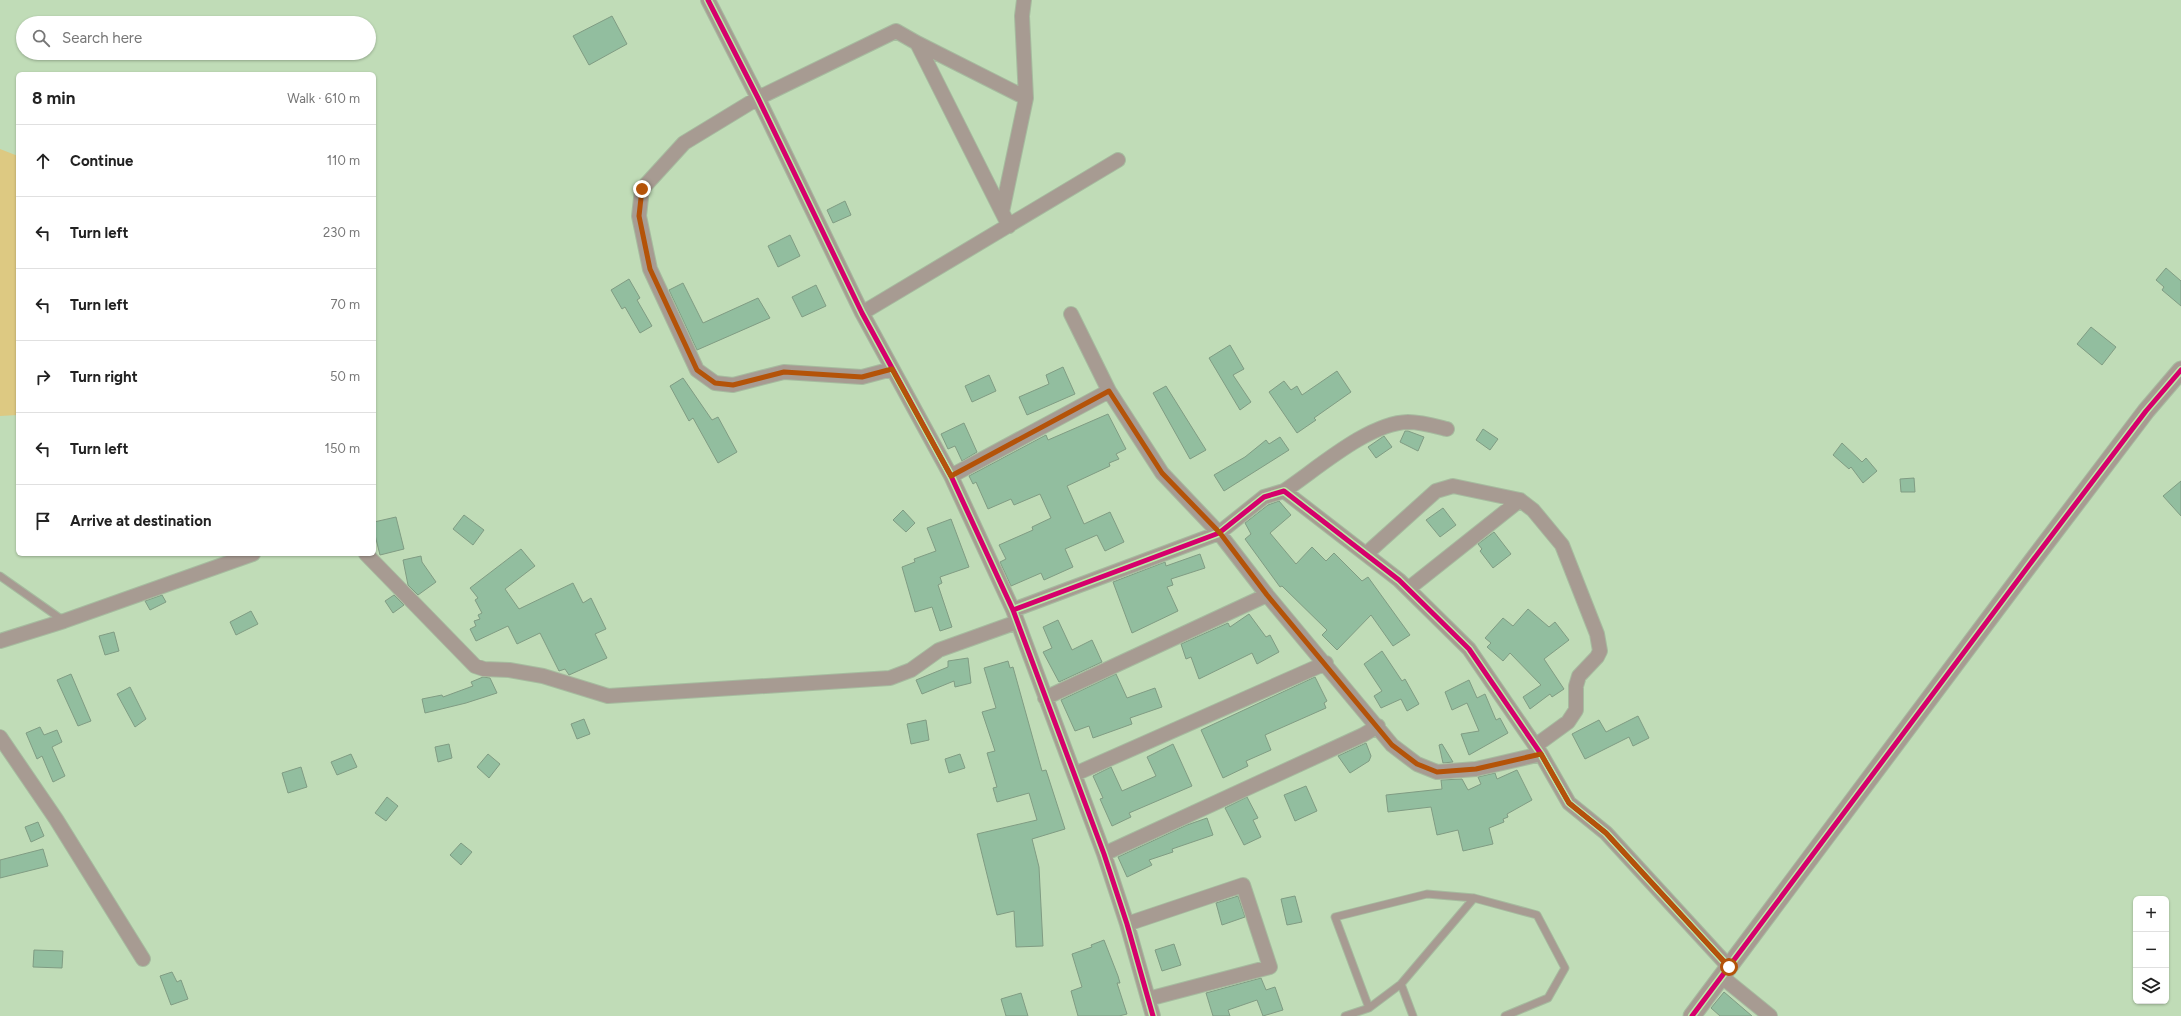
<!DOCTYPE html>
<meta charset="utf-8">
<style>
:root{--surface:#fff;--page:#f2f2f2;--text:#222;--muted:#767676;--line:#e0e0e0}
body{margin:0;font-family:Figtree,sans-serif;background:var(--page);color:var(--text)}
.controls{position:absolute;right:12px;bottom:12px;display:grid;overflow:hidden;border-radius:6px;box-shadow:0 1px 3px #0004}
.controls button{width:36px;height:36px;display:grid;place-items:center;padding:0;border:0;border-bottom:1px solid var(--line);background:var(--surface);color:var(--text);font:20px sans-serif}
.stop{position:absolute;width:12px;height:12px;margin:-9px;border:3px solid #b45309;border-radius:50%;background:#fff}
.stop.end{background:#b45309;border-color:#fff;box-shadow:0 1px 4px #0008}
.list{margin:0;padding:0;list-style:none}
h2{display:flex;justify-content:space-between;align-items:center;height:52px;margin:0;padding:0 16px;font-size:17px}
h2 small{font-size:13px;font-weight:400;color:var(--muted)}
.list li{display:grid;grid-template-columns:26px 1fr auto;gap:12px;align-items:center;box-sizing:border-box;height:72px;padding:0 16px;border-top:1px solid var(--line)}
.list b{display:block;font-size:15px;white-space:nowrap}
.list em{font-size:13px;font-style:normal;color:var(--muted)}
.icon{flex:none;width:22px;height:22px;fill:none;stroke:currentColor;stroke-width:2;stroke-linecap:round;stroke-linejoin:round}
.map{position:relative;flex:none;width:2181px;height:1016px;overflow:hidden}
.search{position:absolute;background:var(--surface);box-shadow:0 1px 3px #0004;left:16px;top:16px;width:360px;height:44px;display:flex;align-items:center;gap:10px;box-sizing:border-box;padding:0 14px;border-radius:22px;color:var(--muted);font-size:15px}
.panel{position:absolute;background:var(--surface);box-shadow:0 1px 3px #0004;left:16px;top:72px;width:360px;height:484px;border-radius:6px}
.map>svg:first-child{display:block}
.green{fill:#ddc982}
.building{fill:#92be9f;stroke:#809c83}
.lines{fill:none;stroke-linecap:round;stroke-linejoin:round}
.service-casing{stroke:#a6bb9f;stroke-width:9}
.minor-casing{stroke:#a6bb9f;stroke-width:16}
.tertiary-casing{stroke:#a6bb9f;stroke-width:19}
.service{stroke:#a79b92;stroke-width:7}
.minor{stroke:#a79b92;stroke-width:14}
.tertiary{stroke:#a79b92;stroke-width:17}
.cycleway-casing{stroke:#b8eba8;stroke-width:8}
.cycleway{stroke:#d6006c;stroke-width:5}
.route{stroke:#b45309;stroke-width:5}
</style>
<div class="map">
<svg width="2181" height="1016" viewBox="0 0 2181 1016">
<rect width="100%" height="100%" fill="#c0dcb7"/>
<path class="green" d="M0,149L18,156V415L0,416Z"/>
<path class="building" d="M612,16L627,44L589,65L573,36Z
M845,201L851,215L833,223L827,210Z
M790,235L800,256L778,267L768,246Z
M2166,268L2181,281V306L2162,290L2164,287L2156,280Z
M629,279L640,298L637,300L652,326L640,333L625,307L622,309L611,290Z
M683,283L703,323L758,298L770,318L697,350L669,290Z
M816,285L826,306L802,317L792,297Z
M2091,327L2116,347L2102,365L2077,344Z
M1230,345L1244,369L1233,375L1251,402L1240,410L1209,358Z
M1063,367L1075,394L1027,415L1019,397L1049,384L1046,375Z
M1337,371L1351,392L1314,418L1316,420L1297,433L1269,392L1284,381L1291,390L1297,386L1302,395Z
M989,375L996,391L972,402L965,386Z
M683,378L712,420L718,417L737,452L718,463L693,418L689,421L670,386Z
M1166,386L1206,450L1190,459L1153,393Z
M1108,414L1126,449L1116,454L1119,459L1109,463L1110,466L1067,486L1084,524L1110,512L1124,542L1105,551L1097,535L1065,549L1073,567L1044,580L1041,573L1011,586L1000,562L1006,559L999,545L1033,530L1032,527L1051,518L1040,494L1014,505L1011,499L988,509L976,482L973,484L969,476L1046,435L1048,440Z
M964,423L977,452L962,461L955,446L948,449L941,434Z
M1483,429L1498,439L1490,450L1476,440Z
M1405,431H1408L1424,437L1418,451L1400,442Z
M1384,436L1392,447L1376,458L1368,447Z
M1280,437L1289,450L1224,491L1214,475L1245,457L1266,440L1269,444Z
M1842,443L1862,462L1866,458L1877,471L1863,483L1851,467L1849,469L1833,455Z
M1914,478L1915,492H1901L1900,479Z
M2181,481V516L2163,496Z
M1279,501L1291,515L1270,533L1296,564L1312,547L1326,561L1334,553L1362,581L1368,577L1410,635L1393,646L1371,615L1337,650L1322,635L1327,630L1282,586L1280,587L1245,539L1251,534L1245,523L1268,505Z
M1443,508L1456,525L1440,537L1426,520Z
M903,510L915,523L906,532L893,520Z
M464,515L484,530L473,545L453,529Z
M396,517L404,549L380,555L374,531V522Z
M951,519L969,567L940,577L942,583L938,585L952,627L940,631L932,607L915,612L902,567L915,562L914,559L936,551L927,528Z
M1494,532L1511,554L1493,568L1480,551L1482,549L1478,544Z
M521,549L535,566L505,589L519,609L573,583L583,603L591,598L606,629L595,634L607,658L569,675L565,669L559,671L540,633L517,644L508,626L476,641L470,629L476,626L474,621L480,619L478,615L482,613L475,600L478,598L470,588Z
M1200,554L1205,568L1171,579L1173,585L1167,587L1178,611L1132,633L1113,582L1165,562L1166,566Z
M421,556L422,562L436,582L418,595L408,585L403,560Z
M162,595L166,602L150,610L145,601Z
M394,595L404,605L393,613L385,601Z
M1528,609L1549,627L1555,622L1569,640L1544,659L1564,689L1552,697L1550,694L1530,709L1523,697L1541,685L1510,653L1503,661L1487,647L1491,643L1485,638L1503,618L1513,626Z
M251,611L258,624L236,635L230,622Z
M1249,614L1266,637L1270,635L1279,652L1257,664L1252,653L1199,679L1191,657L1186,659L1181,644L1228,623L1230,627Z
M1058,620L1072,650L1092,640L1102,662L1059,682L1043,652L1052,648L1043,627Z
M114,632L119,651L105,655L99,636Z
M1382,651L1402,681L1405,679L1419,704L1407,711L1401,699L1381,708L1374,696L1382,691L1364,664Z
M968,658L971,683L955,687L954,681L922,694L916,680L948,667V661Z
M1008,661L1010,668L1013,667L1042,771L1046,770L1065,829L1032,839L1039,867L1043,946L1016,947L1014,911L997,915L977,834L1037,820L1029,793L997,802L993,788L997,787L987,753L995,751L982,712L996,708L984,668Z
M71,674L91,721L78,726L57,680Z
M1116,674L1127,698L1155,688L1162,707L1130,718L1132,724L1093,738L1089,726L1075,731L1061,700Z
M483,677L490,678L497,693L466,703L425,713L422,699L442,695L443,697L473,686L471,682Z
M1315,677L1327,701L1324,703L1326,708L1265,735L1271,750L1246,761L1248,766L1223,778L1201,730Z
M1469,680L1477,698L1485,694L1496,720L1500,718L1508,733L1469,755L1461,734L1479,731L1467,703L1452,710L1445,692Z
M130,687L146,719L135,727L117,694Z
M1638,716L1649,738L1633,746L1629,737L1585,759L1572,734L1599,720L1606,732Z
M584,719L590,734L577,739L571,724Z
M926,720L929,740L911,744L907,724Z
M40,727L44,735L57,730L62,742L52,747L65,776L53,782L42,756L37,759L26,733Z
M1366,743L1371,756L1369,761L1350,773L1338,756Z
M449,744L452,758L438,762L435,747Z
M1173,744L1192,786L1129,813L1131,817L1112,826L1100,799L1103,798L1093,776L1111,767L1122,791L1156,776L1147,757Z
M1442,744L1453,762L1443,763L1439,745Z
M351,754L357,767L337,775L331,762Z
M488,754L500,764L489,778L477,767Z
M960,754L965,768L949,773L945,759Z
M301,767L307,787L288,793L282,773Z
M1517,770L1532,800L1507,814L1508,817L1503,819L1504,822L1489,828L1493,844L1463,851L1458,830L1437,835L1431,807L1388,812L1386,795L1442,789L1441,780L1462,779L1468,790L1481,784L1478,777L1495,773L1497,779Z
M1306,786L1317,811L1295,821L1284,795Z
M387,797L398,806L386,821L375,813Z
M1247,797L1258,818L1253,820L1261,837L1244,845L1225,808Z
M1207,818L1213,835L1172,849L1173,852L1149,860L1152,865L1127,877L1118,857L1187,825Z
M38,822L44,836L31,842L25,827Z
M461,843L472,852L461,865L450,855Z
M43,849L48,866L0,878V860Z
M1238,896L1245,917L1222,925L1216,903Z
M1295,896L1302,922L1287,925L1281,899Z
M1104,940L1118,976L1120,983H1117L1127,1014L1119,1016H1078L1071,991L1082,987L1072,954L1092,947L1091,945Z
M1174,944L1181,965L1162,971L1155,950Z
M34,950L63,951L62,968L33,967Z
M172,972L177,982L181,980L188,999L171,1005L160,976Z
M1261,978L1266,990L1275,987L1283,1010L1263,1016L1257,1000L1228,1010L1230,1016H1213L1206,993Z
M1724,992L1752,1016H1720L1711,1008Z
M1021,993L1028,1016H1006L1001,999Z"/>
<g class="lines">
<g class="service-casing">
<path id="service" d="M0,576L64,621
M1474,898L1401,984L1369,1008L1335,917L1427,894L1474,898L1537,915L1565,968L1548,998L1505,1016
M1401,984L1413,1016
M1345,1016L1369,1008"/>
</g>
<g class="minor-casing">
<path id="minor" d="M708,0L758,98L862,313L951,476L1013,610L1104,854L1127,924L1153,1016
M917,43L1026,98
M1002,212L1026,98L1022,16L1024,0
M862,313L1118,160
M1071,314L1109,391L1162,473L1219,533L1267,595L1392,745L1417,764L1437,772L1476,769L1541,754
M892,369L862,377L784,372L733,385L715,383L697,370L650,269L639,216L642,189L684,143L758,98L896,31L917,43L1009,226
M951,476L1109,391
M1284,491C1317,469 1368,423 1408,422C1421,422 1435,426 1447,429
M366,554L475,666L484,669L509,670L543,676L608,696L890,678L911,670L939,650L1017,622
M1366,554L1436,491L1453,486L1520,500L1533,510L1562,545L1597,634L1600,651L1597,657L1579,676L1576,686V710L1568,722L1535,746
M1408,589L1520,500
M1013,610L1219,533L1264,497L1284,491L1399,580L1469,649L1541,754L1569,803L1606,833L1729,967
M0,641L64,621L253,554
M1045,698L1267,595
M0,737L56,819L143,959
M1075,774L1326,663
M1104,854L1363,735L1378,726
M1127,924L1243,885L1270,967L1148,999
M1722,977L1770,1016"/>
</g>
<g class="tertiary-casing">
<path id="tertiary" d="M1692,1016L2033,560L2146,411L2181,370"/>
</g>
<use href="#service" class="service"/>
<use href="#minor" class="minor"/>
<use href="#tertiary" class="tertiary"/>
<g class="cycleway-casing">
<path id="cycleway" d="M708,0L758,98L862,313L951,476L1013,610L1104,854L1127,924L1153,1016
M1013,610L1219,533L1264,497L1284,491L1399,580L1469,649L1541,754L1569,803L1606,833L1729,967
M1692,1016L2033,560L2146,411L2181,370"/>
</g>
<use href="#cycleway" class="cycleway"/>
</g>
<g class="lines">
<path class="route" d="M642,189L639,216L650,269L697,370L715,383L733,385L784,372L862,377L892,369L951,476L1109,391L1162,473L1220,533L1267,595L1392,745L1417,764L1437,772L1476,769L1541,754L1569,803L1606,833L1729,967"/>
</g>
</svg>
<div class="controls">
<button>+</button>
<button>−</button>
<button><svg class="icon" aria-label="layers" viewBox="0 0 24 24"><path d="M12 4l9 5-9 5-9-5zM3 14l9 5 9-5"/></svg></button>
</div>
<div class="stop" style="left:1729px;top:967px"></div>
<div class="stop end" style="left:642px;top:189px"></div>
<div class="search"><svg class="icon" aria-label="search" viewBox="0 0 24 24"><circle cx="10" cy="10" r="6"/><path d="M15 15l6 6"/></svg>Search here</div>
<section class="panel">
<h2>8 min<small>Walk · 610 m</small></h2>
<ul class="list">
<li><svg class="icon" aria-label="ahead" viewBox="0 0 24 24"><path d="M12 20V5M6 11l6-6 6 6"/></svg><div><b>Continue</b></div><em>110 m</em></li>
<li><svg class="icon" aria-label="left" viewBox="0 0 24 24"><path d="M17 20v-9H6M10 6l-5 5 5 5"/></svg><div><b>Turn left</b></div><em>230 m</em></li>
<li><svg class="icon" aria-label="left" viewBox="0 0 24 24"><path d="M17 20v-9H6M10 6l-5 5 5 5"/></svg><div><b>Turn left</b></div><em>70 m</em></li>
<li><svg class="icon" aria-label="right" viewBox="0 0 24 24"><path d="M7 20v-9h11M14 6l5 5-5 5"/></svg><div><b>Turn right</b></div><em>50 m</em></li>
<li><svg class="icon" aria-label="left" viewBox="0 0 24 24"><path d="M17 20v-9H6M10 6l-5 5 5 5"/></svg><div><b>Turn left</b></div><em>150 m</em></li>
<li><svg class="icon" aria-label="arrive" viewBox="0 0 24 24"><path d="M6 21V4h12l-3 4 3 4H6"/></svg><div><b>Arrive at destination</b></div></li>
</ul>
</section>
</div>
